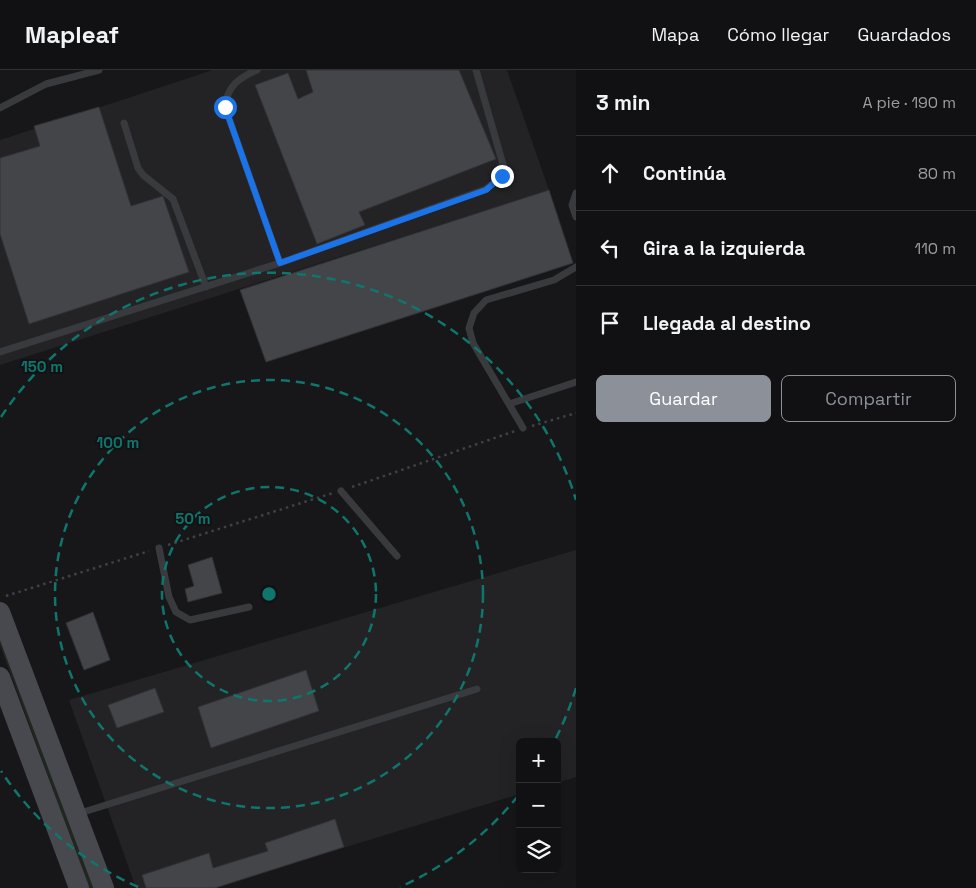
<!DOCTYPE html>
<html lang="es">
<meta charset="utf-8">
<style>
:root{--surface:#111113;--page:#1a1a1c;--text:#f1f3f6;--muted:#9c9da0;--line:#303133;--accent:#8c9099}
body{margin:0;font-family:"Space Grotesk",sans-serif;background:var(--page);color:var(--text)}
.controls{position:absolute;right:15px;bottom:15px;display:grid;overflow:hidden;border-radius:8px;box-shadow:0 5px 20px #0002}
.controls button{width:45px;height:45px;display:grid;place-items:center;padding:0;border:0;border-bottom:1px solid var(--line);background:var(--surface);color:var(--text);font:25px sans-serif}
.stop{position:absolute;width:15px;height:15px;margin:-11px;border:4px solid #1a73e8;border-radius:50%;background:#fff}
.stop.end{background:#1a73e8;border-color:#fff;box-shadow:0 1px 5px #0008}
.list{margin:0;padding:0;list-style:none}
h2{display:flex;justify-content:space-between;align-items:center;height:65px;margin:0;padding:0 20px;font-size:21px}
h2 small{font-size:16px;font-weight:400;color:var(--muted)}
.list li{display:grid;grid-template-columns:32px 1fr auto;gap:15px;align-items:center;box-sizing:border-box;height:75px;padding:0 20px;border-top:1px solid var(--line)}
.list b{display:block;font-size:19px;white-space:nowrap}
.list em{font-size:16px;font-style:normal;color:var(--muted)}
.actions{display:flex;gap:10px;padding:15px 20px}
.actions a{flex:1;padding:11px 0;border:1px solid var(--accent);border-radius:8px;text-align:center;font-size:18px;color:var(--accent)}
.actions .main{background:var(--accent);color:#fff}
.icon{flex:none;width:28px;height:28px;fill:none;stroke:currentColor;stroke-width:2;stroke-linecap:round;stroke-linejoin:round}
.map{position:relative;flex:none;width:576px;height:818px;overflow:hidden}
header{display:flex;align-items:center;gap:30px;box-sizing:border-box;height:70px;padding:0 25px;background:var(--surface);border-bottom:1px solid var(--line)}
header strong{font-size:24px}
nav{display:flex;gap:28px;margin-inline-start:auto;font-size:18px}
main{display:flex}
aside{flex:1;background:var(--surface)}
.map>svg:first-child{display:block}
.built{fill:#232326}
.green{fill:#202720}
.building{fill:#444549;stroke:#313235}
.lines{fill:none;stroke-linecap:round;stroke-linejoin:round}
.path{stroke:#3f4145;stroke-width:2.5;stroke-dasharray:2.5 4;stroke-linecap:butt}
.lane{stroke:#393a3e;stroke-width:7}
.secondary{stroke:#47494e;stroke-width:20}
.route{stroke:#1a73e8;stroke-width:6}
.ring{fill:none;stroke:#0f766e;stroke-width:2.5;stroke-dasharray:9 6}
.centre{fill:#0f766e;stroke:#121214;stroke-width:2.5}
.ring-label{font-size:15px;text-anchor:middle;font-weight:bold;fill:#0f766e;stroke:#121214;stroke-width:4;stroke-linejoin:round;paint-order:stroke}
</style>
<header>
<strong>Mapleaf</strong>
<nav><a>Mapa</a><a>Cómo llegar</a><a>Guardados</a></nav>
</header>
<main>
<div class="map">
<svg width="576" height="818" viewBox="0 0 576 818">
<rect width="100%" height="100%" fill="#171719"/>
<path class="built" d="M213,0H507L549,120L0,295V70Z
M576,480V707L557,713V672H520V724L211,818H136L69,630Z"/>
<path class="green" d="M0,568L98,818H89L0,575Z"/>
<path class="building" d="M306,0H459L496,89L359,142L365,155L317,174L255,15L288,3L298,29L313,22Z
M99,37L131,136L163,126L189,202L29,254L0,164V88L40,76L34,56Z
M549,120L573,193L266,292L240,220Z
M212,487L222,523L188,532L185,519L194,516L188,495Z
M93,542L110,590L84,600L66,553Z
M306,600L319,641L211,678L198,637Z
M155,618L164,642L117,658L108,635Z
M335,749L344,777L215,818H146L142,805L209,783L213,798L268,781L265,773Z"/>
<g class="lines">
<path class="path" d="M532,356L576,343
M352,417L515,361
M168,475L333,423
M6,526L149,481"/>
<path class="lane" d="M257,0C239,8 227,16 225,37L280,193
M0,38L46,14L99,0
M124,53L138,98L143,105L173,129L206,217
M576,123L572,135L576,147
M0,282L280,193L486,119L502,106L504,98L476,0
M509,334L576,312
M523,358L473,273L469,258L474,243L486,230L554,210L576,197
M341,421L397,486
M159,478L169,527L176,542L190,550L249,537
M77,744L477,619"/>
<path class="secondary" d="M0,542L104,818
M0,607L79,818"/>
</g>
<g class="lines">
<path class="route" d="M225,37L280,193L486,120L502,106"/>
</g>
<g class="ring">
<circle cx="269" cy="524" r="107"/>
<circle cx="269" cy="524" r="214"/>
<path d="M576 618A321 321 0 0 1 555 670M518 726A321 321 0 0 1 400 817M138 817A321 321 0 0 1 1 701M1 347A321 321 0 0 1 576 430"/>
</g>
<circle cx="269" cy="524" r="8" class="centre"/>
<g class="ring-label">
<text x="42" y="302">150 m</text>
<text x="118" y="378">100 m</text>
<text x="193" y="454">50 m</text>
</g>
</svg>
<div class="controls">
<button>+</button>
<button>−</button>
<button><svg class="icon" aria-label="layers" viewBox="0 0 24 24"><path d="M12 4l9 5-9 5-9-5zM3 14l9 5 9-5"/></svg></button>
</div>
<div class="stop" style="left:225px;top:37px"></div>
<div class="stop end" style="left:502px;top:106px"></div>
</div>
<aside>
<h2>3 min<small>A pie · 190 m</small></h2>
<ul class="list">
<li><svg class="icon" aria-label="ahead" viewBox="0 0 24 24"><path d="M12 20V5M6 11l6-6 6 6"/></svg><div><b>Continúa</b></div><em>80 m</em></li>
<li><svg class="icon" aria-label="left" viewBox="0 0 24 24"><path d="M17 20v-9H6M10 6l-5 5 5 5"/></svg><div><b>Gira a la izquierda</b></div><em>110 m</em></li>
<li><svg class="icon" aria-label="arrive" viewBox="0 0 24 24"><path d="M6 21V4h12l-3 4 3 4H6"/></svg><div><b>Llegada al destino</b></div></li>
</ul>
<div class="actions"><a class="main">Guardar</a><a>Compartir</a></div>
</aside>
</main>
